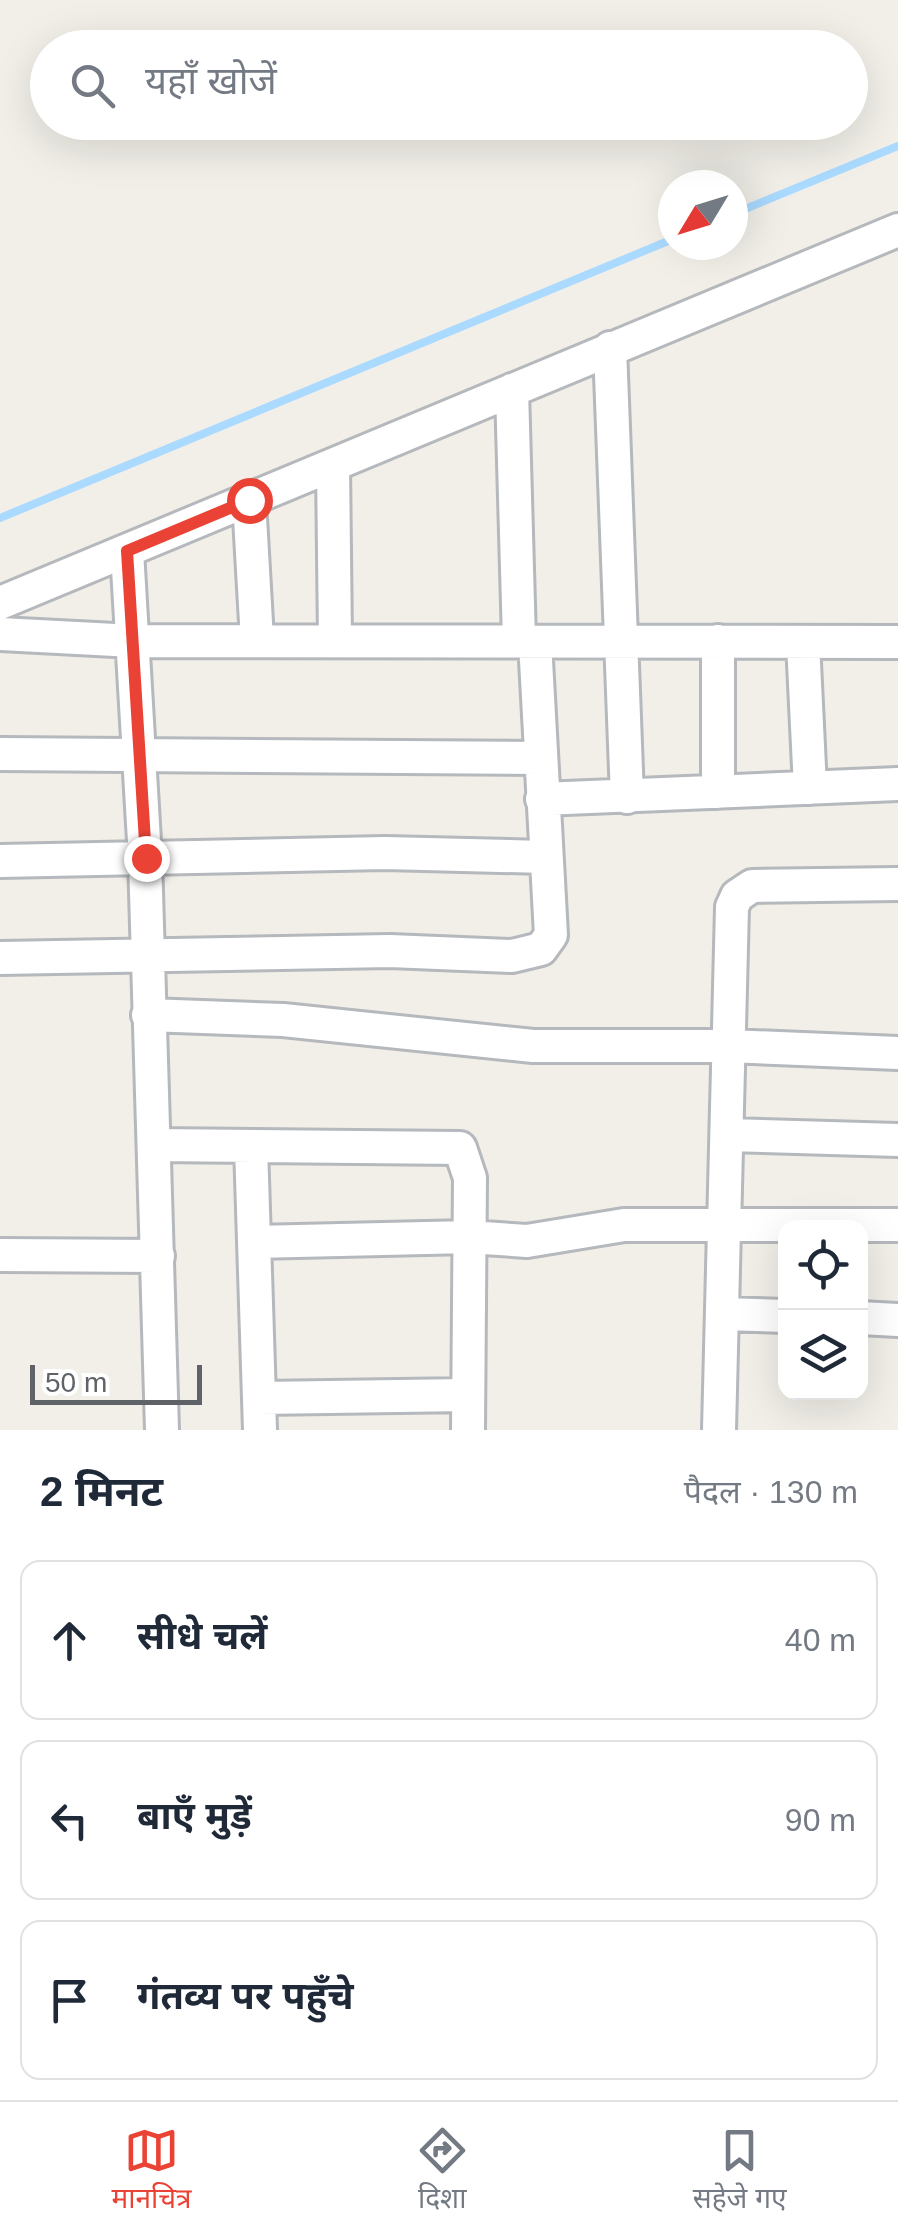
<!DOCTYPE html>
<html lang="hi">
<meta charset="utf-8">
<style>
:root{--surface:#fff;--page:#f2f2f3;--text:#1f2937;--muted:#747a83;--line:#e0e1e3;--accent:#ea4335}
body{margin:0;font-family:Helvetica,"Noto Sans Devanagari",sans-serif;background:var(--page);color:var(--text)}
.controls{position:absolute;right:30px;bottom:30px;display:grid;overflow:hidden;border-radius:20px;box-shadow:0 10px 40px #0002}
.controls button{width:90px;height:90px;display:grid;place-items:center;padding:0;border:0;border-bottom:2px solid var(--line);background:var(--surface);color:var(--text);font:50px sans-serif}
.compass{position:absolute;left:658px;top:170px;width:90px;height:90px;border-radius:50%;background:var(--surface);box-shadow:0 10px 40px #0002;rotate:232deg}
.scale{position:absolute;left:30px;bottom:25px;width:172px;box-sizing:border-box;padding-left:10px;border:5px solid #5f6368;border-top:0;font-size:28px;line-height:35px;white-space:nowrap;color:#5f6368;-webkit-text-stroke:8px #fff;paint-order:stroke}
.stop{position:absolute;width:30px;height:30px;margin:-22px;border:8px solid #ea4335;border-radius:50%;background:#fff}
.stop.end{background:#ea4335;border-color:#fff;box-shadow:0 2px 10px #0008}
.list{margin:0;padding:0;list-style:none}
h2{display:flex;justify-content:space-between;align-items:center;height:130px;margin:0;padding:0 40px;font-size:42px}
h2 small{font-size:32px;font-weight:400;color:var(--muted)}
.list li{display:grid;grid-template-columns:65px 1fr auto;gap:30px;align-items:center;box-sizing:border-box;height:160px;margin:0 20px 20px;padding:0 20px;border:2px solid var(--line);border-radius:20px}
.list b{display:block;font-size:38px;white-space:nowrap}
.list em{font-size:32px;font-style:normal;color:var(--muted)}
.icon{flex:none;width:55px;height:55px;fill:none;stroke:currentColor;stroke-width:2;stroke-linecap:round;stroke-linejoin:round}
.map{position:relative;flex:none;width:898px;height:1430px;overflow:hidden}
.search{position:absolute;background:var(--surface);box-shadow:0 10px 40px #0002;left:30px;right:30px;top:30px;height:110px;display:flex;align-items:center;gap:25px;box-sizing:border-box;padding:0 35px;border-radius:55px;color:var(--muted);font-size:38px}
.sheet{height:670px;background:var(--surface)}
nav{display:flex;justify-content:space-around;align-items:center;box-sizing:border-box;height:140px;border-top:2px solid var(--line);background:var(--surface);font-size:28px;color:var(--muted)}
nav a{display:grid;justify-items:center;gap:5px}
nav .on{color:var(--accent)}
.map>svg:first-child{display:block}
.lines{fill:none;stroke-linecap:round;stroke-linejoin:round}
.stream{stroke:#aadaff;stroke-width:8}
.minor-casing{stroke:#b5b8bc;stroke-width:38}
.minor{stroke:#fff;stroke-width:32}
.route{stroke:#ea4335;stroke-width:12}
</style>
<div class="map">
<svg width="898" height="1430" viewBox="0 0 898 1430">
<rect width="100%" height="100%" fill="#f1efe8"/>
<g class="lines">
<path class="stream" d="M733,214L898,146
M0,518L673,239"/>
<g class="minor-casing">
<path id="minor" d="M610,348L627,797
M512,390L519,640
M333,465L335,640
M249,500L257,640
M127,551L145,858L162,1430
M0,603L898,230
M0,634L134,641L898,642
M803,642L810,788
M0,754L540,758
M718,792V641
M542,799L898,784
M0,861L385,853L545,857
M0,958L390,951L512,956L541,949L551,935L535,642
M148,1015L283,1020L533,1046H729L898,1053
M727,1135L898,1140
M154,1145L460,1148L470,1178L468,1430
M251,1146L260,1430
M254,1242L469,1237L527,1241L624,1225H898
M0,1255L158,1256
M723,1314L786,1316
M860,1318L898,1320
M260,1398L467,1395
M719,1430L732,907L737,896L752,886L898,884"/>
</g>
<use href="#minor" class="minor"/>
</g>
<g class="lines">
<path class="route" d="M146,858L127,551L249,500"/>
</g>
</svg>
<div class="controls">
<button><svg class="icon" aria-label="locate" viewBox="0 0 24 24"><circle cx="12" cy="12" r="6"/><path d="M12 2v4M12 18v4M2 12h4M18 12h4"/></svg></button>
<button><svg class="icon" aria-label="layers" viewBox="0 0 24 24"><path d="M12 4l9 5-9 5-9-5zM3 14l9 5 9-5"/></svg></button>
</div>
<svg class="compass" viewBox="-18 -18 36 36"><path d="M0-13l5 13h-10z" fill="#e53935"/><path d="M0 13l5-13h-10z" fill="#747a83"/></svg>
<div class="scale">50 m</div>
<div class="stop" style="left:249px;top:500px"></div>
<div class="stop end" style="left:146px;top:858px"></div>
<div class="search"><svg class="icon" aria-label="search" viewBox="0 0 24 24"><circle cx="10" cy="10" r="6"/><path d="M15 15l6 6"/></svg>यहाँ खोजें</div>
</div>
<section class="sheet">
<h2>2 मिनट<small>पैदल · 130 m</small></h2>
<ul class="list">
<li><svg class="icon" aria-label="ahead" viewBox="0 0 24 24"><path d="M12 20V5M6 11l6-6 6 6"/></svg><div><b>सीधे चलें</b></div><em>40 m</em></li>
<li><svg class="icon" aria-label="left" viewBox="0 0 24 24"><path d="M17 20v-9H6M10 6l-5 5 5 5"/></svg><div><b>बाएँ मुड़ें</b></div><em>90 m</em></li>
<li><svg class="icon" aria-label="arrive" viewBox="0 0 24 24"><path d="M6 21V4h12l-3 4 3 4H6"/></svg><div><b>गंतव्य पर पहुँचे</b></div></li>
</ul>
</section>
<nav>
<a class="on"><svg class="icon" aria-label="map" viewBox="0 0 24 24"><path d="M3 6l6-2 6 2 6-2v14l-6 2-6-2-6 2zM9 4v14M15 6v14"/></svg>मानचित्र</a>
<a><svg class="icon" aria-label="directions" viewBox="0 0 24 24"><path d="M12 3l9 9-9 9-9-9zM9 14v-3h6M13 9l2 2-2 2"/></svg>दिशा</a>
<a><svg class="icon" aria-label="saved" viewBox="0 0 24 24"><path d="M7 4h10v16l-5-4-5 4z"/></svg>सहेजे गए</a>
</nav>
